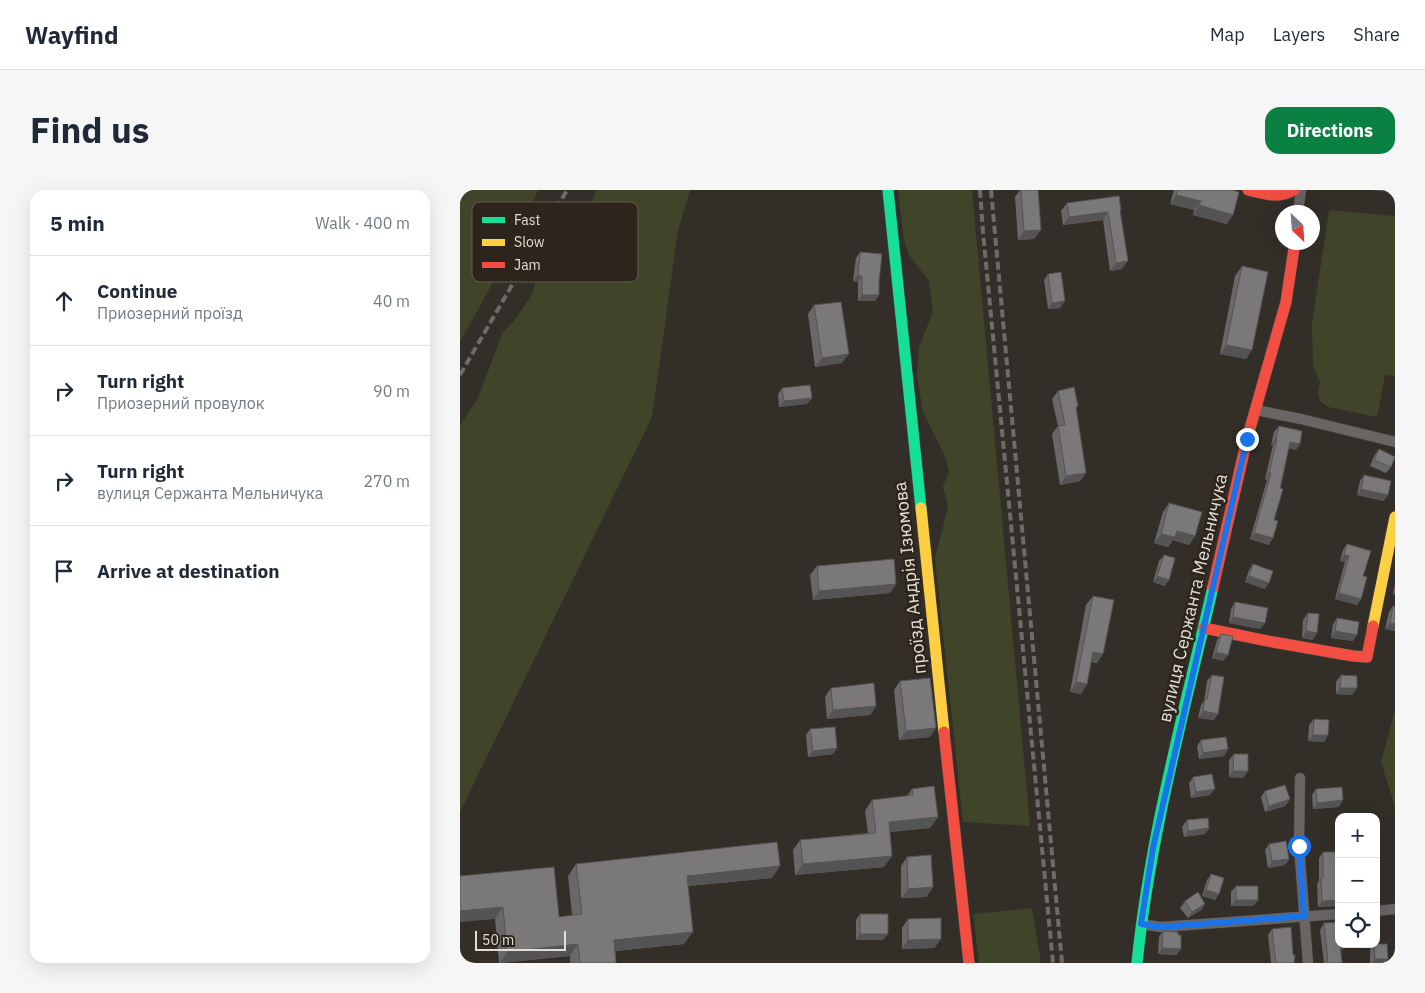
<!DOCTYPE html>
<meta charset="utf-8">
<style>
:root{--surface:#fff;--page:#f6f6f7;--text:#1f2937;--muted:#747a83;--line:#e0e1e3;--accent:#0b8043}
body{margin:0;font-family:"IBM Plex Sans",sans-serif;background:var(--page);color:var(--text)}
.controls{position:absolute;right:15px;bottom:15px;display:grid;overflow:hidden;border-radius:10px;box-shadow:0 5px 20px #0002}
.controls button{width:45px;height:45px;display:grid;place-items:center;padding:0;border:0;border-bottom:1px solid var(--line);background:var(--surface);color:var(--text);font:25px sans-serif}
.compass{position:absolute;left:815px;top:15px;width:45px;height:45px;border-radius:50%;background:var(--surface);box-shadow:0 5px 20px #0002;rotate:155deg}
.scale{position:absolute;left:15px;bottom:12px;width:91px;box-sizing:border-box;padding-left:5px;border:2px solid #e2ddd6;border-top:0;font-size:14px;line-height:18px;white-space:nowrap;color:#e2ddd6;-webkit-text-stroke:4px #2d251b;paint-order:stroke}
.stop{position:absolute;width:15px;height:15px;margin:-11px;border:4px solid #1a73e8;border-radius:50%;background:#fff}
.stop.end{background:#1a73e8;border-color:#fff;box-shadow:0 1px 5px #0008}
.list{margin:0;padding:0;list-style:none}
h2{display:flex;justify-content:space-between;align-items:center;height:65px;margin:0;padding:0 20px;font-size:21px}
h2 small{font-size:16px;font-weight:400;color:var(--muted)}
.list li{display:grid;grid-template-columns:32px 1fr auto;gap:15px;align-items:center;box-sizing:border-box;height:90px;padding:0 20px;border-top:1px solid var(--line)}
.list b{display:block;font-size:19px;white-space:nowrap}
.list p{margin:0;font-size:16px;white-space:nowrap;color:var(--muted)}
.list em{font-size:16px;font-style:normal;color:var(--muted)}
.icon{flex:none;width:28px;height:28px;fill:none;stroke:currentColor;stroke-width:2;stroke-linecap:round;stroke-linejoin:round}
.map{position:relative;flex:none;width:935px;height:773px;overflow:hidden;border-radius:15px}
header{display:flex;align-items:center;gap:30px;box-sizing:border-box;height:70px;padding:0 25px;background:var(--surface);border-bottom:1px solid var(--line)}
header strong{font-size:24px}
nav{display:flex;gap:28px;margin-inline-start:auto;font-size:18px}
.intro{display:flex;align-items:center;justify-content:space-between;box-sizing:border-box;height:120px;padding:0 30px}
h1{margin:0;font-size:35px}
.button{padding:12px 22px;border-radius:15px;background:var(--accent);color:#fff;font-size:18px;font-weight:700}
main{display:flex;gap:30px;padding:0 30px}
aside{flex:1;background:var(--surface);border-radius:15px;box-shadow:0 5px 20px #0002}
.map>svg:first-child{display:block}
.green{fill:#40452a}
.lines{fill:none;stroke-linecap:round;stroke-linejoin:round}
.street-casing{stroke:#4e4a45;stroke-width:11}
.fast-casing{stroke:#4e4a45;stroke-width:12}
.slow-casing{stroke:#4e4a45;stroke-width:12}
.jam-casing{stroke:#4e4a45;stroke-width:12}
.street{stroke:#686564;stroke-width:10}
.fast{stroke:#16e098;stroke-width:11}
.slow{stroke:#ffcf43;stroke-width:11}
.jam{stroke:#f24e42;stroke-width:11}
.rail{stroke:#6e6b69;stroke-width:4;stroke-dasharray:8 4;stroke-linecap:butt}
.wall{fill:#696767}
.shaded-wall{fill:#555454}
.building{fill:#7a7878;stroke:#555454}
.route{stroke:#1a73e8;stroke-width:6}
.labels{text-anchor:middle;stroke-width:5;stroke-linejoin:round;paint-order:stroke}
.street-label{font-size:18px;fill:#e2ddd6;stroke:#2d251b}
.key{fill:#2d251b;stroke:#635c53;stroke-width:1}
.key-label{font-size:14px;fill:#e2ddd6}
</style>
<header>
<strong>Wayfind</strong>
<nav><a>Map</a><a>Layers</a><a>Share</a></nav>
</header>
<div class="intro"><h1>Find us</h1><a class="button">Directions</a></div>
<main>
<aside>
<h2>5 min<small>Walk · 400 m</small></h2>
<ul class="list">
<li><svg class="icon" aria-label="ahead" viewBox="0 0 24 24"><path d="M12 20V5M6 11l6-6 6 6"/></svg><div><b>Continue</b><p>Приозерний проїзд</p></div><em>40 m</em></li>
<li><svg class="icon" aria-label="right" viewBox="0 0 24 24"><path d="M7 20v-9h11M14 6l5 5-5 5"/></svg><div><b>Turn right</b><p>Приозерний провулок</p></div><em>90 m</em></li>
<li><svg class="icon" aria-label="right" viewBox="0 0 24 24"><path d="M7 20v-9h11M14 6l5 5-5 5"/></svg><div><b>Turn right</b><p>вулиця Сержанта Мельничука</p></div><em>270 m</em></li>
<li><svg class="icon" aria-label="arrive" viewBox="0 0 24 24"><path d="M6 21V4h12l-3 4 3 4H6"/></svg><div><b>Arrive at destination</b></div></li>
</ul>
</aside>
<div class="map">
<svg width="935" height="773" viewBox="0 0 935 773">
<rect width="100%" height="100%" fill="#332e28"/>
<path class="green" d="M0,0H78L63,38L0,152Z
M136,0H230L218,40L192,227L0,622V236L18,208L42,144L54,131L73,103L81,69L95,59L110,51L126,47L132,31V14Z
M438,0H512L570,636L503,632L475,368L488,317L483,296L489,282L486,269L482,260L463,222L457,186L459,157L473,122L469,91L449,65L444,50Z
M869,20L935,26V186L925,185L917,227L868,217L860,211L858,204L860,192L853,176L852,134Z
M935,520V617L921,572Z
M572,718L581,773H519L513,724Z"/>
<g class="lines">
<g class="street-casing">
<path id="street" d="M838,22L841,0
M796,220L841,229L935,252
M840,588L839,656L848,773
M916,721L935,719
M681,734L701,737L879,724"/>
</g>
<g class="fast-casing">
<path id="fast" d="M428,0L461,318
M677,773C690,646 724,522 753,397"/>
</g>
<g class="slow-casing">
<path id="slow" d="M461,318L484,542
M913,436L935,327"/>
</g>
<g class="jam-casing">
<path id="jam" d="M788,0C804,4 819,9 834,0
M753,397L787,249L826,112L835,52
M744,438L813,452L893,466L907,467L913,436
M484,542L509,773"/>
</g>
<use href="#street" class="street"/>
<use href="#fast" class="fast"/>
<use href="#slow" class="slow"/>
<use href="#jam" class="jam"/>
<path class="rail" d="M520,0L523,42L593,773
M531,0L602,773
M0,185L107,0"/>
</g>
<path class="wall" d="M560,0H578L581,40L574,49L558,50L555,7Z
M714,0H772L767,34L733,25L734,20L710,14Z
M607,13L660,21L662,79L650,81L643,30L603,35L601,21Z
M400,62L419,92V105L415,111H398V92L393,91L396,68Z
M782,76L786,169L760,164L775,86Z
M588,84L600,118L588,119L584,90Z
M354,115L382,173L355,177L348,124Z
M322,198L347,214L319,217L318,204Z
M598,201L618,216L616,219L626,283L620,291L600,295L592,244L598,236L592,209Z
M819,236L836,260L829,258L809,355L790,349L807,290L805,289L813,255H811L814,242Z
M919,259L931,277L926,283L910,276L914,266Z
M904,285L924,311L897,305L900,291Z
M709,313L735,346L729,355L713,350L708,357L694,353L703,322Z
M887,354L903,386L901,409L897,415L875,409L885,372L880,371L883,360Z
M704,365L705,396L693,392L699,371Z
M793,374L805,399L785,392L789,380Z
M357,376L436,394L430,403L353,410L350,385Z
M935,394V405L933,404Z
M633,406L643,464L637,473L631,472L627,494L621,504L610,502L626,415Z
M775,412L805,433L800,439L769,433L771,419Z
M933,416L935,441L925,439L929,422Z
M848,423L853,450L842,448L843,430Z
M877,428L893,451L871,448L873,434Z
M761,444L763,471L752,468L757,450Z
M752,485L754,530L738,528L741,515L744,511L747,491Z
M881,485L892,505L876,504V492Z
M440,491L470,547L439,550L434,500Z
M371,498L416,516L410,525L367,529L365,507Z
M854,529L868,545L864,552L848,551L849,535Z
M350,539L373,564L348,567L346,545Z
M741,550L768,559L764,566L739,569L737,556Z
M774,564L783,588L769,587V570Z
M733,587L750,605L731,608L729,593Z
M452,599L478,627L470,638L429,642L424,677L335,685L333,660L340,650L408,643L405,621L412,610L447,606Z
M856,599L879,617L853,619L852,605Z
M805,601L830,609L825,616L805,622L801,607Z
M727,630L749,638L745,644L724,647L722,637Z
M809,654L829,669L825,675L808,678L805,660Z
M863,662L878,682L879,716L858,717L857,694L859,691V668Z
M447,667L473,697L466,707L441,708V676Z
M116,674L312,688L228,696L224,754L155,761L156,773H110V766L39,773L35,729L0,686L99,727L112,725L108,686Z
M751,684L759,704L755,710L742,706L747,690Z
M776,696L798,710L793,716H771V702Z
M725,711L745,714L741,720L728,728L720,718Z
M400,724L428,744L423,750H396V730Z
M448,729L481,749L474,758L442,759V738Z
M864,733L882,760H881L882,773H864L860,740Z
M812,739L834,773H811L808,745Z
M703,741L718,745L721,759L716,765L698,764L699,747Z
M914,754L925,773H910V760Z"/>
<path class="shaded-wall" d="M910,0H932L931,2Z
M716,5L741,11L734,20L710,14Z
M739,15L773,25L767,34L733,25Z
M648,22L643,30L603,35L609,27Z
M581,40L574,49L558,50L564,41Z
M668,71L662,79L650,81L656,73Z
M398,85L402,86L398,92L393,91Z
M402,105H419L415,111H398Z
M605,111L600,118L588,119L592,113Z
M766,155L792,160L786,169L760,164Z
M389,164L382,173L355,177L362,168Z
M352,208L347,214L319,217L324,211Z
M816,248L817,249L813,255H811Z
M830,252L840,254L836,260L826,258Z
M626,283L620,291L600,295L606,286Z
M809,283H811L807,290L805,289Z
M901,299L928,305L924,311L897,305Z
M717,341L735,346L729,355L713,350L708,357L694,353L701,344Z
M794,343L813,348L809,355L790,349Z
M884,365L889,366L885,372L880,371Z
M697,386L709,390L705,396L693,392Z
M789,386L809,393L805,399L785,392Z
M436,394L430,403L353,410L359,401Z
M879,403L901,409L897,415L875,409Z
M773,427L805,433L800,439L769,433Z
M930,433L935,434V441L925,439Z
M846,441L857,443L853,450L842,448Z
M875,441L897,445L893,451L871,448Z
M633,462L643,464L637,473L627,471Z
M756,462L768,465L763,471L752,468Z
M616,492L627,494L621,504L610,502Z
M880,498H897L892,505L876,504Z
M416,516L410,525L367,529L373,520Z
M743,521L758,524L754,530L738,528Z
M476,538L470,547L439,550L446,541Z
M853,545H868L864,552L848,551Z
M377,558L373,564L348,567L353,561Z
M768,559L764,566L739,569L743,563Z
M773,581H788L783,588L769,587Z
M755,599L750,605L731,608L736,602Z
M830,609L825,616L805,622L809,616Z
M883,610L879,617L853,619L857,613Z
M478,627L470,638L421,643L429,632Z
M749,638L745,644L724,647L728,641Z
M432,666L424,677L335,685L343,674Z
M829,669L825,675L808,678L812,671Z
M320,676L312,688L219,697L227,686Z
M473,697L466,707L441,708L448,699Z
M746,700L759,704L755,710L742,706Z
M776,710H798L793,716H771Z
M879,710V716L858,717L862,711Z
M745,714L741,720L728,728L732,722Z
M43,717L35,729L0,732V721Z
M233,742L224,754L145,762L154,750Z
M400,744H428L423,750H396Z
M481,749L474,758L442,759L448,750Z
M118,754L110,766L40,773L47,762Z
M880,754H886L882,760L876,761Z
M702,758L721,759L716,765L698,764Z
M915,769H928L925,773H912Z"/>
<path class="building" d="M561,0H578L581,40L564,41Z
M718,0H772L779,2L773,25L739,15L741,11L716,5Z
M659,6L661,20H660L668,71L656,73L648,22L609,27L607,13Z
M400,62L422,64L419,92V105H402V86L398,85Z
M782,76L808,82L792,160L766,155Z
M601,82L605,111L592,113L588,84Z
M381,112L389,164L362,168L354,115Z
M350,195L352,208L324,211L322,198Z
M614,197L618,216L616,217L626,283L606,286L598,236L605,235L598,201Z
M819,236L842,241L840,254L830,252L820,298L823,299L814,330L818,331L813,348L794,343L811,283H809L817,249L816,248Z
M919,259L935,267L931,277L914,270Z
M904,285L931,291L928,305L901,299Z
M709,313L742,322L735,346L717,341L715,347L701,344Z
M887,354L911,361L903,386L907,387L901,409L879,403L889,366L884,365Z
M704,365L715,368L709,390L697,386Z
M434,369L436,394L359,401L357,376Z
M793,374L813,381L809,393L789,386Z
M633,406L654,410L643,464L633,462L627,494L616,492Z
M775,412L808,418L805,433L773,427Z
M933,416L935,417V434L930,433Z
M848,423L859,424L857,443L846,441Z
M877,428L899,432L897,445L875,441Z
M761,444L773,446L768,465L756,462Z
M752,485L764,487L758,524L743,521L745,509H747Z
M881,485L897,486V498H880Z
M470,488L476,538L446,541L440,491Z
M414,493L416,516L373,520L371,498Z
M854,529L869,530L868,545H853Z
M375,537L377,558L353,561L350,539Z
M766,547L768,559L743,563L741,550Z
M774,564H788V581H773Z
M752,584L755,599L736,602L733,587Z
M825,595L830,609L809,616L805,601Z
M474,596L478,627L429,632L432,666L343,674L340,650L416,643L412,610L453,605L452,599Z
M882,597L883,610L857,613L856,599Z
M748,628L749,638L728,641L727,630Z
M826,651L829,669L812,671L809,654Z
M317,652L320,676L227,686L233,742L154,750L156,773H120L118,754L47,762L43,717L0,721V686L94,677L99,727L122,724L116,674Z
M863,662H878L879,710L862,711L861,688H863Z
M471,665L473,697L448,699L447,667Z
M751,684L764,688L759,704L746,700Z
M776,696H798V710H776Z
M738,702L745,714L732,722L725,711Z
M400,724H428V744H400Z
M481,728V749L448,750V729Z
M879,732V754H882H880L882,773H865V772L868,771L864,733Z
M831,737L833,765H835L834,773H816L812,739Z
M703,741L718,742V745H721V759L702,758Z
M914,754H927L928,769H915Z"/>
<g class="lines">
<path class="route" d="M787,249L693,658L681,734L701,737L844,726L839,656"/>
</g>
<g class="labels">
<g class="street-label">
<text transform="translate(450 388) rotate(-96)" y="6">проїзд Андрія Ізюмова</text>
<text transform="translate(733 408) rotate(-77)" y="6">вулиця Сержанта Мельничука</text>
</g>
</g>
<rect x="12" y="12" width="166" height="80" rx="8" class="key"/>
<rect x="22" y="27" width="23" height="6" fill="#16e098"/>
<rect x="22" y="49" width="23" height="7" fill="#ffcf43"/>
<rect x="22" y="72" width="23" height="6" fill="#f24e42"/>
<g class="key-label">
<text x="54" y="35">Fast</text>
<text x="54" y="57">Slow</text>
<text x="54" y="80">Jam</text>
</g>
</svg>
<div class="controls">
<button>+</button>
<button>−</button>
<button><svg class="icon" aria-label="locate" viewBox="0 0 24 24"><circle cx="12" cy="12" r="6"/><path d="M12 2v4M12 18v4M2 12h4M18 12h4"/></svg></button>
</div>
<svg class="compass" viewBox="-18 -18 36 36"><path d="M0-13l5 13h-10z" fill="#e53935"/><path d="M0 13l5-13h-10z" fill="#747a83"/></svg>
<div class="scale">50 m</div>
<div class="stop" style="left:839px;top:656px"></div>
<div class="stop end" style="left:787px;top:249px"></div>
</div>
</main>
